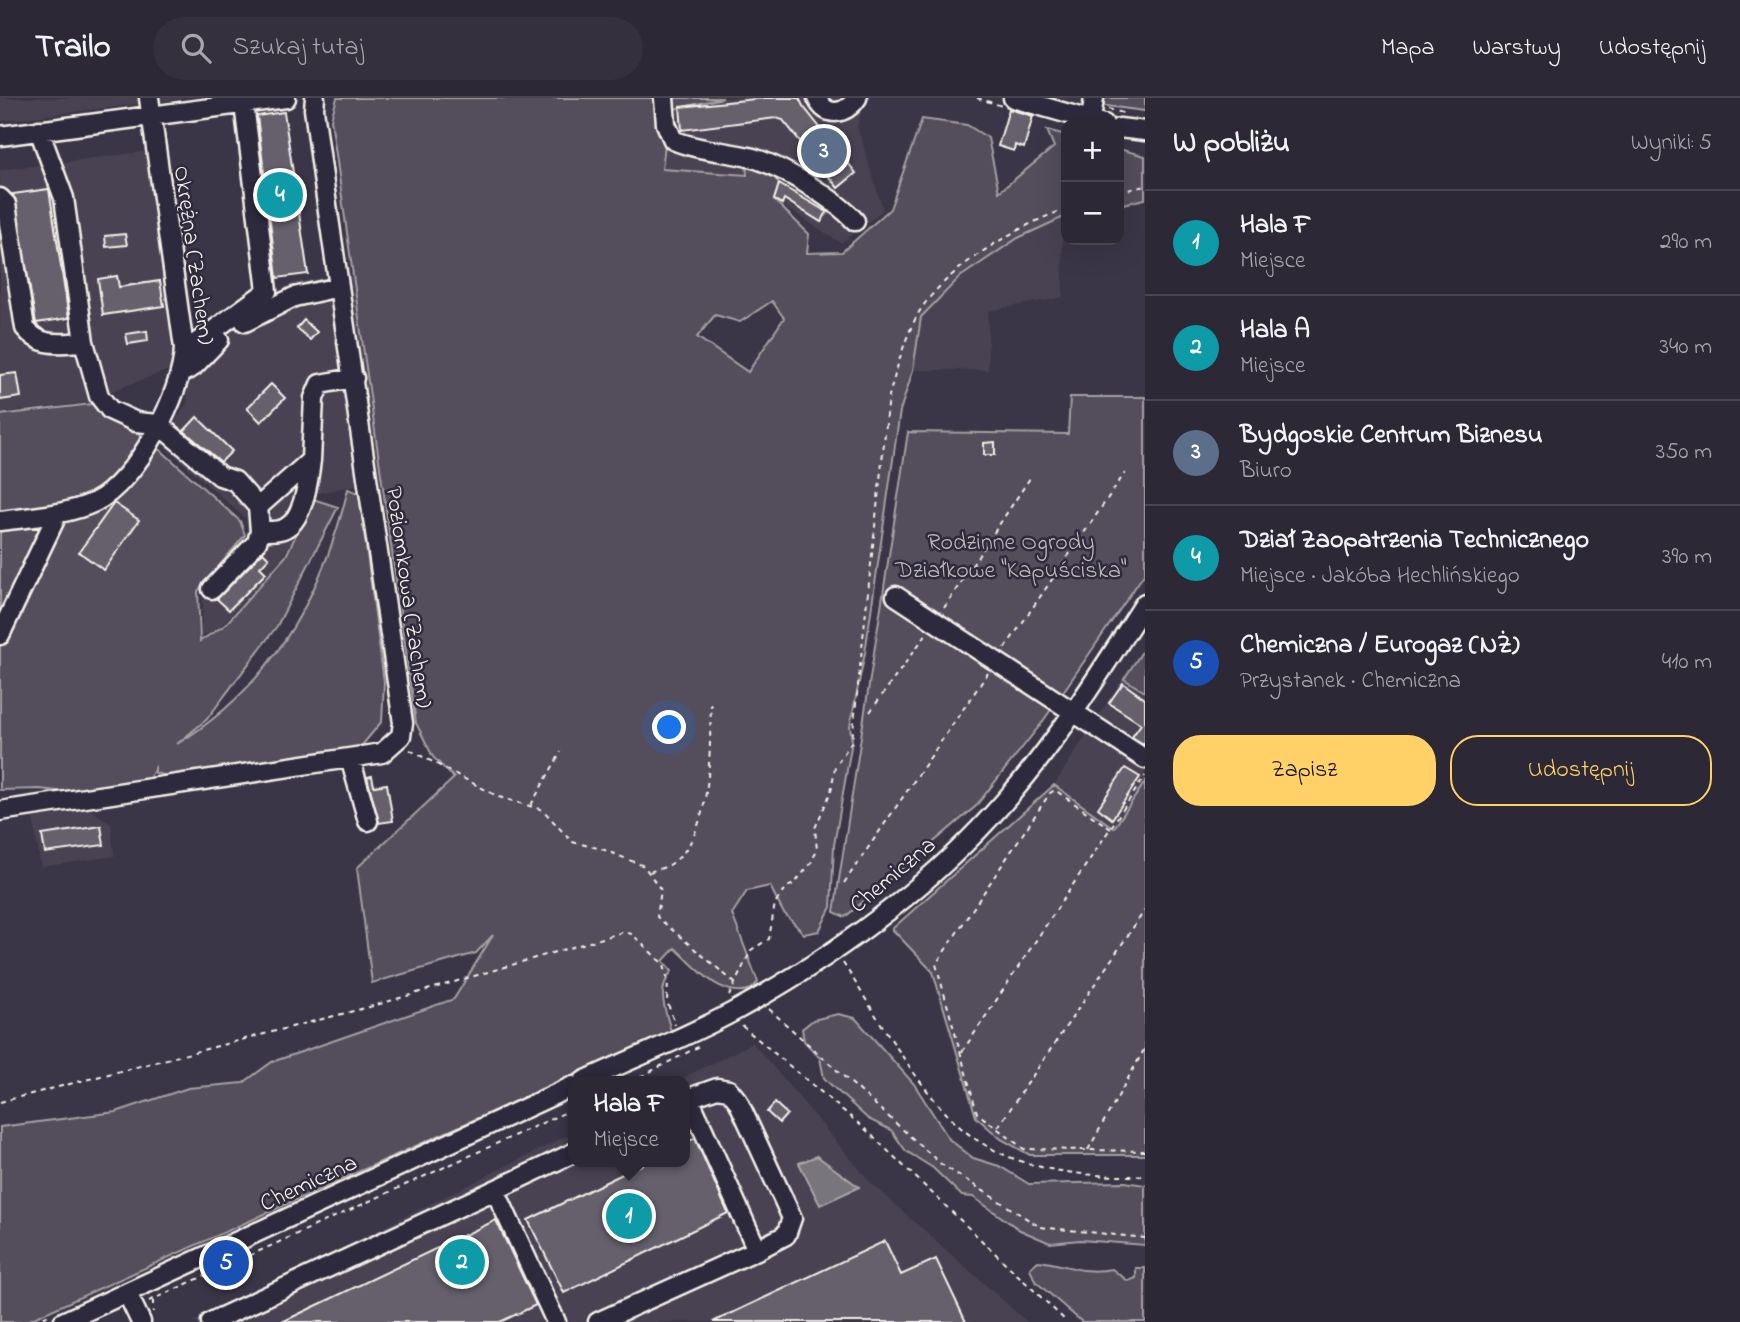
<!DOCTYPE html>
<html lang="pl">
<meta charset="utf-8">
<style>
:root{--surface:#2c2835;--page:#34303d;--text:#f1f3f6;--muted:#a6a6ad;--line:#484450;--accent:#ffd166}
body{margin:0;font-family:"Indie Flower",sans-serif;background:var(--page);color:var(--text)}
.controls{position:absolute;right:21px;top:21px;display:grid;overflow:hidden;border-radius:14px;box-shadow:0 7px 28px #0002}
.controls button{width:63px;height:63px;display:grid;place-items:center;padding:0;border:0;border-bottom:2px solid var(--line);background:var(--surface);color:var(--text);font:35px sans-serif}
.you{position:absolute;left:670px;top:630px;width:24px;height:24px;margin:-18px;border:5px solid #fff;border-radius:50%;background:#1a73e8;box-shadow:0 0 0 10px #1a73e833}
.badge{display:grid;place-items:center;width:46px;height:46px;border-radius:50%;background:var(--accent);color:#fff;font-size:23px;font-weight:700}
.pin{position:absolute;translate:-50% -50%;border:4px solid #fff;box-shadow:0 2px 7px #0006}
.popup{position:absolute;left:568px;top:978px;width:122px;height:91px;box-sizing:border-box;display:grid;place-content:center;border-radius:14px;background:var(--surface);filter:drop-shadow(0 2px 5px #0005);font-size:23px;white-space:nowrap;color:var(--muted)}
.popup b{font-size:26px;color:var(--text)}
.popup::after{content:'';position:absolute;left:50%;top:100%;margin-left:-14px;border:14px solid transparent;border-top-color:var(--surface)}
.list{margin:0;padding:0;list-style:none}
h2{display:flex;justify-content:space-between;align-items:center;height:91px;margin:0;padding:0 28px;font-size:30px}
h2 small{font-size:23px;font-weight:400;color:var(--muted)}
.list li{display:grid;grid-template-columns:46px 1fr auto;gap:21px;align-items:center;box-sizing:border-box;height:105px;padding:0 28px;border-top:2px solid var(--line)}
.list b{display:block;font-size:26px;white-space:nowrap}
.list p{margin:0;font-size:23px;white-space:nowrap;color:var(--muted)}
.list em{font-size:23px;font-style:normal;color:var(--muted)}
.actions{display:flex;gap:14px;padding:21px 28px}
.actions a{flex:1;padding:16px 0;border:2px solid var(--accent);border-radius:28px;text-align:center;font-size:24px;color:var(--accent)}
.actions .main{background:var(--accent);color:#111}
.icon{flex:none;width:38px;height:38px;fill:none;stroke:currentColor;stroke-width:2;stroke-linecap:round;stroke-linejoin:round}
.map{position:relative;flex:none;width:1145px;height:1224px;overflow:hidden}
header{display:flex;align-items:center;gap:42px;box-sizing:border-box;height:98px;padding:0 35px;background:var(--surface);border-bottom:2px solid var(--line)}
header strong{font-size:33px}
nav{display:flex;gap:38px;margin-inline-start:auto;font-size:24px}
.search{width:490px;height:63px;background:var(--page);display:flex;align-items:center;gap:18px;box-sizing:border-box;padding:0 24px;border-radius:38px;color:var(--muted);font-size:26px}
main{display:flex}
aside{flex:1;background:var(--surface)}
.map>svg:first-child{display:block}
.built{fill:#484352}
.green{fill:#534e5c;stroke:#a4a0a2;stroke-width:2;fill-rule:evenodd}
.water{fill:#78747b;stroke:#aaa6a7;stroke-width:2}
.building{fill:#65616c;stroke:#f4f1e8;stroke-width:2}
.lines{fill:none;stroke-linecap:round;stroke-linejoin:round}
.minor-casing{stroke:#f4f1e8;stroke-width:23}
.path{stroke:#f4f1e8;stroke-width:2;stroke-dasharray:5 5;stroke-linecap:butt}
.minor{stroke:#2f2a3d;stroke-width:18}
.labels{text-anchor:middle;stroke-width:5;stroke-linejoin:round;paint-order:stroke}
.street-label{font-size:24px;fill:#f4f1e8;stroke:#2f2a3d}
.park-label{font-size:24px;fill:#bcb8b7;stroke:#2f2a3d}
</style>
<header>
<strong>Trailo</strong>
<div class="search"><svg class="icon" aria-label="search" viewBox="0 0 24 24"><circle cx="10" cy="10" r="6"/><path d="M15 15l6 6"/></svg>Szukaj tutaj</div>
<nav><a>Mapa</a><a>Warstwy</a><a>Udostępnij</a></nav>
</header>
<main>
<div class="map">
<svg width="1145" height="1224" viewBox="0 0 1145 1224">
<rect width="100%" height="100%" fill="#3b3647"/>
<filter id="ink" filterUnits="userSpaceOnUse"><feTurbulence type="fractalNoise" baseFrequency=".0143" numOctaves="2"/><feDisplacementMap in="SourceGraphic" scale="14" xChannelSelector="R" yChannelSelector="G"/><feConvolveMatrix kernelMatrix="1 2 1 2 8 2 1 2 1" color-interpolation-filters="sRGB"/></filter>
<g filter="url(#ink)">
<path class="built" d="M0,0H186L0,23Z
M662,0H866L857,28L883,112L841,145L759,92L699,74L662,71Z
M150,53L177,257L171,271L107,295L93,304L0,315V72Z
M1062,119L1063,199L988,213V272H913L921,219L960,179L1018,140Z
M360,173L383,381L310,397L296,435L279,465L215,534L201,537L204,493L248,440L246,421L161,345L188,304L185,283L192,256L292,185Z
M1123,580L1145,594V684L1114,730L1054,687Z
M90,711L111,726L114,758L41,769L33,720Z
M753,945L872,1086L1027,1224H193L573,1035V1064H685V983H677Z"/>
<path class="green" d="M337,0H723L669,12L662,71L747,77L746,65L773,77L779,86L774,102L809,136L807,155L842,154L890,111L922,21L967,27L988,40L999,94L1054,49L1047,32L1066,37V118L1018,140L960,179L921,219L913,272L900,313L865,555L850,628L852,643L834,747L831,809L819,833L804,836L783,814L770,788L747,793L732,816L758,884L752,891C720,902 697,869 675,850L663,863L672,873C656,892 665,911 671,933L25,1224H0V1029L116,1014L188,990L243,985L272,964L454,901L493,837L476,855L372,885L357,770L454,680L433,659L416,625L331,21ZM772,203L784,220L748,274L697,239L715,217L740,224Z
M1099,0H1145V13L1099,7Z
M1119,51L1145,58V101L1119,107Z
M1070,299H1145V475L1041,626L975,709L845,819L834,814L908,334L1068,336Z
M92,306L144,339L110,388L76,403L0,416V317Z
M155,347L240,423L245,437L198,493L200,543L225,527L286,458L313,401L338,409L277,528L207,621L177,646C271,589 323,496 348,391L359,395L384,584L382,623L359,651L167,678L155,675V670L146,686L83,696L40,691L0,692V427L98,408Z
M1145,549V594L1124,581Z
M1145,684V1057H1030L1001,1041L976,1019L933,874L892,831L1054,687L1114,730Z
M838,916L855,920L914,986L949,1041L973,1060L999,1068L1029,1086L1125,1084L1145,1087V1147L1080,1142L1050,1145L1020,1132L973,1099L962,1098L933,1070L906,1053L891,1032L868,1021L830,986L824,980L820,960L804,943L802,931L813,922Z
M1038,1163C1067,1166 1081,1177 1112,1171L1128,1183L1136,1180V1170H1145V1224H1082L1035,1183L1030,1170Z"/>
<path class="water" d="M817,1058L859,1089L820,1107L799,1065Z"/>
<path class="building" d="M765,0H799L803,8L856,75L838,90L783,22L776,20L682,32L680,9Z
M1009,11L1033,18L1024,50L1015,47L1014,53L998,48Z
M284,14L308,176L277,180L257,18Z
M779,86L827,114L821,124L784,101L782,106L774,102Z
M49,91L69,220L36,225L13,96Z
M125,136L127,147L106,149L105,138Z
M117,178L119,189L160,183L164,208L103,217L98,181Z
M304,222L317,234L310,242L297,230Z
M147,233L148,243L128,246L126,236Z
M17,275L21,299L0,302V277Z
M271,286L285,300L261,324L247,310Z
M197,319L232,353L221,364L184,333Z
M995,344V357H984V345Z
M114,405L139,422L104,472L79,454Z
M263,454L269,460L260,469L266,475L229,512L217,501Z
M1123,585L1145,601V647L1132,639L1141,626L1109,605Z
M1125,670L1140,679L1112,721L1098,710Z
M372,678L374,688L387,686L393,723L379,725L367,679Z
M101,728L104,747L45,755L42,737Z
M775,1005L787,1016L779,1025L767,1014Z
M695,1040L728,1115L564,1195L528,1122L647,1064H685V1045Z
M496,1122L536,1207L500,1224H282Z
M885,1143L901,1177L936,1161L966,1224H713Z"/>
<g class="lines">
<g class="minor-casing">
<path id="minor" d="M664,0L666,26L673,42C699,53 726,53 753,60C781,68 835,101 855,123
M817,0C826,21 846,16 857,0
M1013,0L1104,26
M1091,22L1094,0
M1119,30L1145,33
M39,32L64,100L84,244L99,298L110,312L136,324L158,326L220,378L235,383L258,409L260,433L257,444L212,491
M0,38L286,0
M0,100L6,106L25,230C41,250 60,245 84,244
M245,224L294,199L339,189
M184,254L267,193L244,6
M181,275L193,269L219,242
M258,409L311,362L314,300L320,286L354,280
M0,423C31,419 67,417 95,404C136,384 183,295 184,250L149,0
M260,433C268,433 280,434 287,429C304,419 309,379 311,362
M896,498L1145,661
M0,537L58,415
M350,660L368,723
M0,713L382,655L401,638L403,625L324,86L314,11L315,0
M584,983C633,960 685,940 733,914C834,859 928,791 1004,704C1058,643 1101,573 1145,505
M689,1000L717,990L729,992L738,1003L792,1120L786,1137L757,1152
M495,1092L573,1055
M127,1195L141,1224
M63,1224L573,988
M211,1224L495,1092L556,1224
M598,1224L757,1152L689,1000L685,1002"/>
</g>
<path class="path" d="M977,0L1002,8
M1108,11L1123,15
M1119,94L1145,88
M944,510L1032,377
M1005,550L1125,375
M870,614L927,535
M410,652L499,699L543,712L572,744L602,751L644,768L661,792L657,819L735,885
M531,707L561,654
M1111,731L1055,692L1050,695L936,866L977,1015L1024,1051L1145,1053
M650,774C656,771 665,770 671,766C714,736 709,652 711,606
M844,785L988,575
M843,865C874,913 923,1000 966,1034C1017,1074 1083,1079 1145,1078
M729,898L751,852L769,841L775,805L787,789L794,786L811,765L817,752L815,730L831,694L835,669L852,643L889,298C897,270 904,241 918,216C943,172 1018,127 1066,111
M769,911L941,1066L1040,1129L1145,1140
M742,928L864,1030L1067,1224
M962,954L1145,678
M632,983L698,949
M0,1004L373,908L623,834L632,836L664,867L668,884L667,903L675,927
M998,1029L1145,812
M1088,1052L1145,950
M153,1202V1214
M149,1203L573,1011
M34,1224L51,1216"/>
<use href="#minor" class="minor"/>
</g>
</g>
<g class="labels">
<g class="street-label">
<text transform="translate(195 157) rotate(82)" y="8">Okrężna (Zachem)</text>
<text transform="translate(410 499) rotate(82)" y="8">Poziomkowa (Zachem)</text>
<text transform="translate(892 776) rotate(-40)" y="8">Chemiczna</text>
<text transform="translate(308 1084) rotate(-25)" y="8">Chemiczna</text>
</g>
<g class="park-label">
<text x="1011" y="451">Rodzinne Ogrody<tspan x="1011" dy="28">Działkowe "Kapuściska"</tspan></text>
</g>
</g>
</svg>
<div class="controls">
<button>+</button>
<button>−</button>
</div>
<div class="you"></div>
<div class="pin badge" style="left:629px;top:1118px;background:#0f9aa8">1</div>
<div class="popup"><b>Hala F</b>Miejsce</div>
<div class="pin badge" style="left:462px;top:1164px;background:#0f9aa8">2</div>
<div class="pin badge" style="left:824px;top:53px;background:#5c6f8a">3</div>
<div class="pin badge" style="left:280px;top:97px;background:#0f9aa8">4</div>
<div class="pin badge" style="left:226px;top:1165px;background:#1a4fb4">5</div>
</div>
<aside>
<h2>W pobliżu<small>Wyniki: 5</small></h2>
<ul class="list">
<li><span class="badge" style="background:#0f9aa8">1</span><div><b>Hala F</b><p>Miejsce</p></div><em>290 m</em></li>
<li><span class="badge" style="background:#0f9aa8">2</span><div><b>Hala A</b><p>Miejsce</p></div><em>340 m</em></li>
<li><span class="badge" style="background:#5c6f8a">3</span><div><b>Bydgoskie Centrum Biznesu</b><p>Biuro</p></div><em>350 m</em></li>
<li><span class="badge" style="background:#0f9aa8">4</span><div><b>Dział Zaopatrzenia Technicznego</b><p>Miejsce · Jakóba Hechlińskiego</p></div><em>390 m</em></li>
<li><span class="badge" style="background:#1a4fb4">5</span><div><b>Chemiczna / Eurogaz (NŻ)</b><p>Przystanek · Chemiczna</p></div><em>410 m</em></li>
</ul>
<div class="actions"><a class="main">Zapisz</a><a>Udostępnij</a></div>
</aside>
</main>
